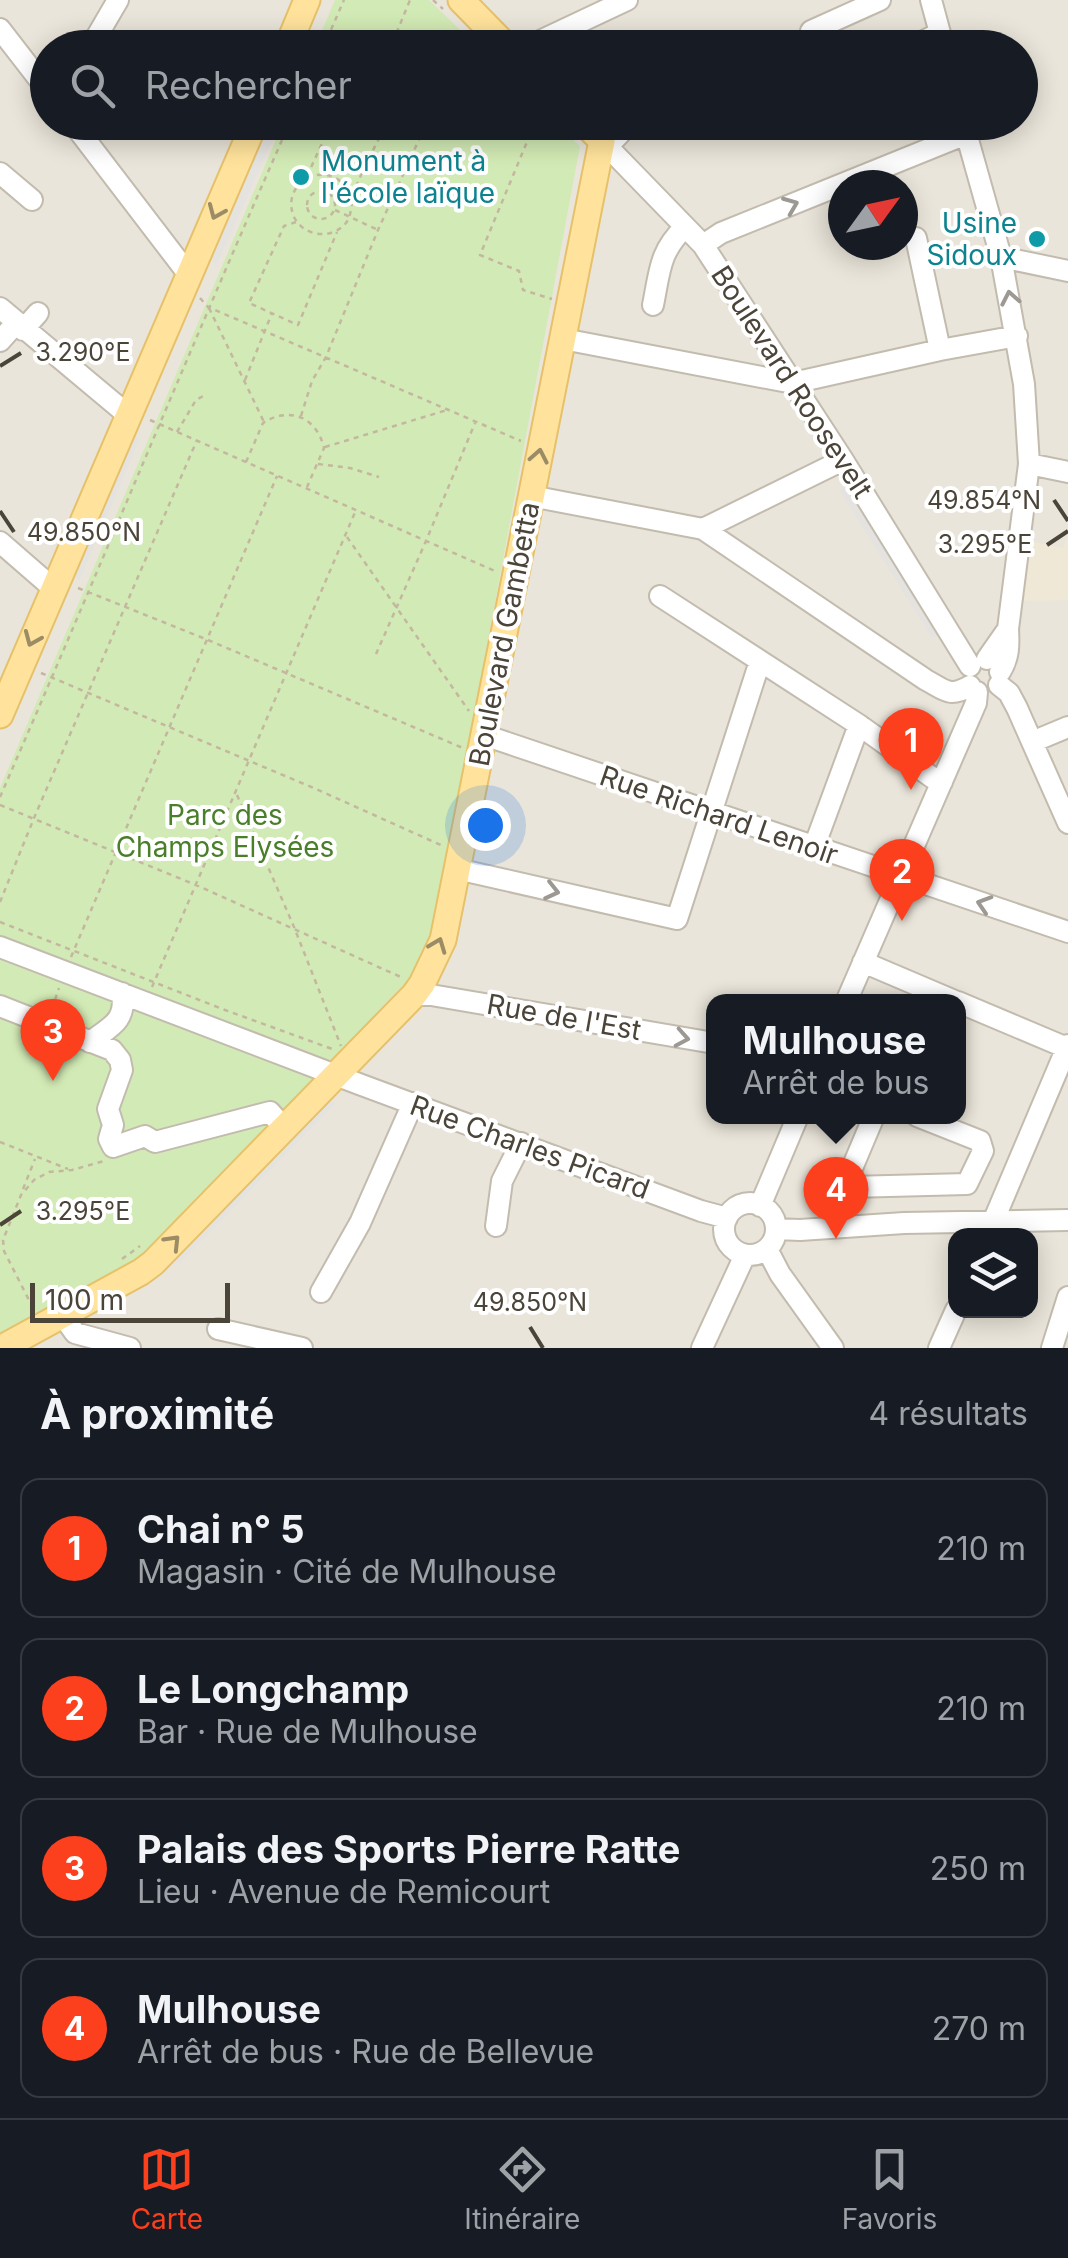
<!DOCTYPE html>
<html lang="fr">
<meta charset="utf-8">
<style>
:root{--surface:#171b24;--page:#242831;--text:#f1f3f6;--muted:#9ea1a6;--line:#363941;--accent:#fc3f1d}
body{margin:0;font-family:Inter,sans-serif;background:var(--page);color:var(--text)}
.controls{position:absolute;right:30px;bottom:30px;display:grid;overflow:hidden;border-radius:20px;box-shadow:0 5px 25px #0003}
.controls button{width:90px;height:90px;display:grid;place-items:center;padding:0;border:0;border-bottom:2px solid var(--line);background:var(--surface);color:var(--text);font:50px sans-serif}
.compass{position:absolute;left:828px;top:170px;width:90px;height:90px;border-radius:50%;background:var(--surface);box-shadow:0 5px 25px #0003;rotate:57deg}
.scale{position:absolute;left:30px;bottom:25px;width:200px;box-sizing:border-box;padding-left:10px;border:5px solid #4b4439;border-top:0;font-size:28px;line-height:35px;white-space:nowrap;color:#4b4439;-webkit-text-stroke:8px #fff;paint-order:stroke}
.you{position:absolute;left:485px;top:825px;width:35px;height:35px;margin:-25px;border:8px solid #fff;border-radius:50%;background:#1a73e8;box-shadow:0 0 0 15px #1a73e833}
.badge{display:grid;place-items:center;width:65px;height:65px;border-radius:50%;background:var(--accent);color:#fff;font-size:32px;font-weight:700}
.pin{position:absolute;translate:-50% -82px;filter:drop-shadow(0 2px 5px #0008)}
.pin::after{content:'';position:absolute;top:52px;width:35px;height:30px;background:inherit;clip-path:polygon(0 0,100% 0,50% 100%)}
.popup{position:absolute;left:706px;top:994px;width:260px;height:130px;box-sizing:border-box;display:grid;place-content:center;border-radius:20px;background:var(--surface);filter:drop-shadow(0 2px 8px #0005);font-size:32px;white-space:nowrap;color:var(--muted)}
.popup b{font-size:38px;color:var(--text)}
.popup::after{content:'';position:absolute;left:50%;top:100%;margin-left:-20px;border:20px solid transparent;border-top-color:var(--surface)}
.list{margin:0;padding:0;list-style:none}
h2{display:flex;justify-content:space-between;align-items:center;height:130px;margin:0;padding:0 40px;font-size:42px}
h2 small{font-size:32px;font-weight:400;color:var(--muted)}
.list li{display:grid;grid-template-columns:65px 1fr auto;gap:30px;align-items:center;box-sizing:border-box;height:140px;margin:0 20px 20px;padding:0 20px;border:2px solid var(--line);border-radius:20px}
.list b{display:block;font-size:38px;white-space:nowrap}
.list p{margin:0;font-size:32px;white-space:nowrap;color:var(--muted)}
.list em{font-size:32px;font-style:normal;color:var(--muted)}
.icon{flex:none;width:55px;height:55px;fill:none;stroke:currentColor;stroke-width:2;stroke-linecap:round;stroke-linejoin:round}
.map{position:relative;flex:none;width:1068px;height:1348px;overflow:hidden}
.search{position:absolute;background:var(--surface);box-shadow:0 5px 25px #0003;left:30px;right:30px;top:30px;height:110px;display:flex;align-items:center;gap:25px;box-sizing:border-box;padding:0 35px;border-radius:55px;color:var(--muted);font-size:38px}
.sheet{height:770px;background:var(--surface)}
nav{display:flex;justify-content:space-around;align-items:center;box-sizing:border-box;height:140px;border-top:2px solid var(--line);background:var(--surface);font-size:28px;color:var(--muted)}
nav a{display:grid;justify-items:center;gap:5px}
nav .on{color:var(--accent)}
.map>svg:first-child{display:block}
.residential{fill:#eae5da;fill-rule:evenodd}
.education{fill:#efe8d6}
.green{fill:#d2eab5}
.parking{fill:#e5e3e0}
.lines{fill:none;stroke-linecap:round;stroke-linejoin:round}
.minor-casing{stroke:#c2bbae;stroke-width:24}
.major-casing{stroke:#e6c16a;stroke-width:29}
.path{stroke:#c4b79f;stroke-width:2.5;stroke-dasharray:5 5;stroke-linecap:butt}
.minor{stroke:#fff;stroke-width:20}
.major{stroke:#ffe39c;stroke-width:25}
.oneway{stroke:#9c9892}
.oneway2{stroke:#9c8c66}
.ticks{fill:none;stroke:#4b4439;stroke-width:4}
.culture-dot{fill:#0f9aa8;stroke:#fff;stroke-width:4}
.labels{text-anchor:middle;stroke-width:8;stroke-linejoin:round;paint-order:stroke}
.culture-label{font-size:28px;fill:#0d838f;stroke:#fff;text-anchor:start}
.street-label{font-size:28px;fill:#4b4439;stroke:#fff}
.park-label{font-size:28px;fill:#4a7f2a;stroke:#fff}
.ticks-label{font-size:25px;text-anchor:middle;fill:#4b4439;stroke:#fff;stroke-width:8;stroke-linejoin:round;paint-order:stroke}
</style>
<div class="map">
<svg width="1068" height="1348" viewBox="0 0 1068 1348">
<rect width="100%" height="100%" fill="#f6f3ec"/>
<path class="residential" d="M0,0H1068V1348H0ZM48,48H1020V122H48ZM843,185H903V245H843ZM714,1002H958V1116H714ZM956,1236H1030V1310H956Z"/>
<path class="education" d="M1068,527V600L1022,601L1028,541L1064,548Z"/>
<path class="green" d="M335,0H429L478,47H315Z
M283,123H555L580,146L433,935L421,962L410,978L157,1241L135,1260L0,1335V788Z"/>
<path class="parking" d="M267,123H280L216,267L210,255Z
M133,432L139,441L79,581L72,571Z
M849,483L943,632L932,638L839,490Z
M327,1099L335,1104L180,1263L170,1259Z"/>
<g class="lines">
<g class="minor-casing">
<path id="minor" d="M931,0L944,48
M0,29L48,91
M811,31L880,0
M90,48L118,0
M525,48L627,0
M909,48L940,33
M72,122L189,275
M963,122L1001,257L1024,384L1029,464L1008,629C1009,645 1009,658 1000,672
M602,141L703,245L843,460L970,666
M607,147L631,122
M0,173L32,200
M916,238L940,350
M703,245L721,233L966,134
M1001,257L1068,271
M653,305C660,271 659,252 685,227
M0,308L122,410L130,412
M23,330L38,313
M563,339L793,383L940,350L1017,336
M0,341L16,323
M1029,464L1068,472
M531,496L703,529L926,680C945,690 949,698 970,686
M703,529L843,460
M0,542L54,589
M660,596L859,725L933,778L942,782
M987,659L1008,629
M999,685L1009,693L1017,708L1068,823
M484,735L1068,932
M1032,742L1068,727
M814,847L859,725
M457,869L677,919L760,661
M0,947L359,1084L701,1211L727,1218
M863,962L957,1002
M414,995H431L714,1043
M846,1002L976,703L977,692
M958,1002L1067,1048
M0,1006L112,1050L120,1060L122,1070L108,1109L113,1125L109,1139L113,1147L145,1136L155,1142L270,1112L284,1128
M90,1042C110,1027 127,1021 122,993
M874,1116L847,1180L850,1187L967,1184L983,1151L980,1141L917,1116
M724 1229a26 26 0 1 1 52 0a26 26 0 1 1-52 0Z
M760,1206L798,1116
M496,1226L502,1181L521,1143
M776,1229L800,1230L904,1223L1068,1220
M990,1229L1068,1045
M767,1249L780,1274L833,1348
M321,1292L360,1223L413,1103
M63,1316L75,1333L130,1348
M218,1329L302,1348
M702,1348L745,1255
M939,1348L956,1310
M1052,1348L1068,1297"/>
</g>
<g class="major-casing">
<path id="major" d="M461,0L508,48
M287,48L307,0
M0,715L255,122
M2,1348L141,1272L153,1263L414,995L422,984L443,940L602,141L583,122"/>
</g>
<path class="path" d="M433,0L443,9
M323,48L344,0
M399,48L392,44L410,0
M462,48L468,36
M534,125L480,255L519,271L523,290L552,299
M307,176L332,122
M307 205a14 14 0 1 1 28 0a14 14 0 1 1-28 0Z
M325,192L332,177
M351,198C336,154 278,179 294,217C304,237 332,240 346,223C353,213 350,203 354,193C362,169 376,146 387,122
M335,210L378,230
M296,222L284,226L249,303L298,325L337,232
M200,298L208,307L521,441
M209,308L264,422
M245,380L272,313
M301,416L312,381L326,357L378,230L427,122
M150,420L495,571
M177,432L196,400L205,395
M325,447L447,410
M246,462L263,423C289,406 317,417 324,448L307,487
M318,464L350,468L379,477
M347,537L469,711
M78,588L208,640L463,748
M376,654L426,541L475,423
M41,673L316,789L443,846
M237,795L294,927L341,1046
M0,797C98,573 191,346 290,122
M0,805L196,885L403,978
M0,902L34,818L197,440
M0,922L225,1010L335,1050
M71,957L277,476
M152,987L356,510
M52,1009L59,988
M0,1142L68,1169
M23,1189L35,1159
M122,1259L140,1246
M33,1308L4,1251L3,1240L21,1195L34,1180L49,1172L72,1170L104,1161"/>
<use href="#minor" class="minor"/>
<use href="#major" class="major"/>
</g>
<defs><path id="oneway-chevron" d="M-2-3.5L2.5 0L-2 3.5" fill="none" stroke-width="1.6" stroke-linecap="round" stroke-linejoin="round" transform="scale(2.5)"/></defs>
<g class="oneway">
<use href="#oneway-chevron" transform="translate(791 205) rotate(-22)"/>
<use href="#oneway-chevron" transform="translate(1010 298) rotate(-101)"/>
<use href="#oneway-chevron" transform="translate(552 891) rotate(13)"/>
<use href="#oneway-chevron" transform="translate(984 904) rotate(-162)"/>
<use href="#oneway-chevron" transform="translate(682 1038) rotate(10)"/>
</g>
<g class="oneway2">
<use href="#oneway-chevron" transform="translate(216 212) rotate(113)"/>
<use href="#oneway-chevron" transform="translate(539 456) rotate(-79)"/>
<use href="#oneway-chevron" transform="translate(32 639) rotate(113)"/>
<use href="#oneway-chevron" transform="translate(438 945) rotate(-69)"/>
<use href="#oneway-chevron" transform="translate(173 1242) rotate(-46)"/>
</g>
<path class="ticks" d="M0,366L21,353M1054,500L1068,521M0,511L14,532M1047,545L1068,531M0,1225L21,1211M530,1327L543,1348"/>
<g class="culture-dot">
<circle cx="301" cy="177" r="10"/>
<circle cx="1037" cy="239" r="10"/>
</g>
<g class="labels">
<g class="culture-label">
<text x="321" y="171">Monument à<tspan x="321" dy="32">l'école laïque</tspan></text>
<text x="1017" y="233" text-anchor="end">Usine<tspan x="1017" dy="32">Sidoux</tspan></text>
</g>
<g class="street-label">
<text transform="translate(792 382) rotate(57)" y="10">Boulevard Roosevelt</text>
<text transform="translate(504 634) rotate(-79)" y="10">Boulevard Gambetta</text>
<text transform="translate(719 815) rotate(19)" y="10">Rue Richard Lenoir</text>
<text transform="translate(564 1017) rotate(10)" y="10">Rue de l'Est</text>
<text transform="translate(530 1147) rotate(20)" y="10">Rue Charles Picard</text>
</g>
<g class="park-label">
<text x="225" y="825">Parc des<tspan x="225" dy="32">Champs Elysées</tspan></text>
</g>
</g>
<g class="ticks-label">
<text x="83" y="361">3.290°E</text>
<text x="984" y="509">49.854°N</text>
<text x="84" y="541">49.850°N</text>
<text x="985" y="553">3.295°E</text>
<text x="83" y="1220">3.295°E</text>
<text x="530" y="1311">49.850°N</text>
</g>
</svg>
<div class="controls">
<button><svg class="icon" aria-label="layers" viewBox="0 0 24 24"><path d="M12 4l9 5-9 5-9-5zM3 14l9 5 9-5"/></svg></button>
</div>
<svg class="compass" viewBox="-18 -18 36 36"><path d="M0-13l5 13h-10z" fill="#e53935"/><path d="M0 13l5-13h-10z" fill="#9ea1a6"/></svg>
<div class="scale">100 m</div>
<div class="you"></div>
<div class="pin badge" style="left:911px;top:790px">1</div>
<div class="pin badge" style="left:902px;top:921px">2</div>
<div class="pin badge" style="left:53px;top:1081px">3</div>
<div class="pin badge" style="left:836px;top:1239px">4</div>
<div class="popup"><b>Mulhouse</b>Arrêt de bus</div>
<div class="search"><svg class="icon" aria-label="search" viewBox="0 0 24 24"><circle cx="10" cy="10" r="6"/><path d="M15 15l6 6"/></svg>Rechercher</div>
</div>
<section class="sheet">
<h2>À proximité<small>4 résultats</small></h2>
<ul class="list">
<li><span class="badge">1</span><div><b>Chai n° 5</b><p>Magasin · Cité de Mulhouse</p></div><em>210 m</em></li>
<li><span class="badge">2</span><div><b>Le Longchamp</b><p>Bar · Rue de Mulhouse</p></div><em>210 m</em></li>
<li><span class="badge">3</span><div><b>Palais des Sports Pierre Ratte</b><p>Lieu · Avenue de Remicourt</p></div><em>250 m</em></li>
<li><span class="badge">4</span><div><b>Mulhouse</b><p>Arrêt de bus · Rue de Bellevue</p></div><em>270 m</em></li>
</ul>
</section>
<nav>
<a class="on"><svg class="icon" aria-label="map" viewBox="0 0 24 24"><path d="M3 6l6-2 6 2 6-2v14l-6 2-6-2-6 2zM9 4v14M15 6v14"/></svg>Carte</a>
<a><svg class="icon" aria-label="directions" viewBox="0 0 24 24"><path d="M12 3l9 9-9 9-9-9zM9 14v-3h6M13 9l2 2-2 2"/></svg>Itinéraire</a>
<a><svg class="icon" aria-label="saved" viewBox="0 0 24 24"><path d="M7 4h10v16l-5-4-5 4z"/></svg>Favoris</a>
</nav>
